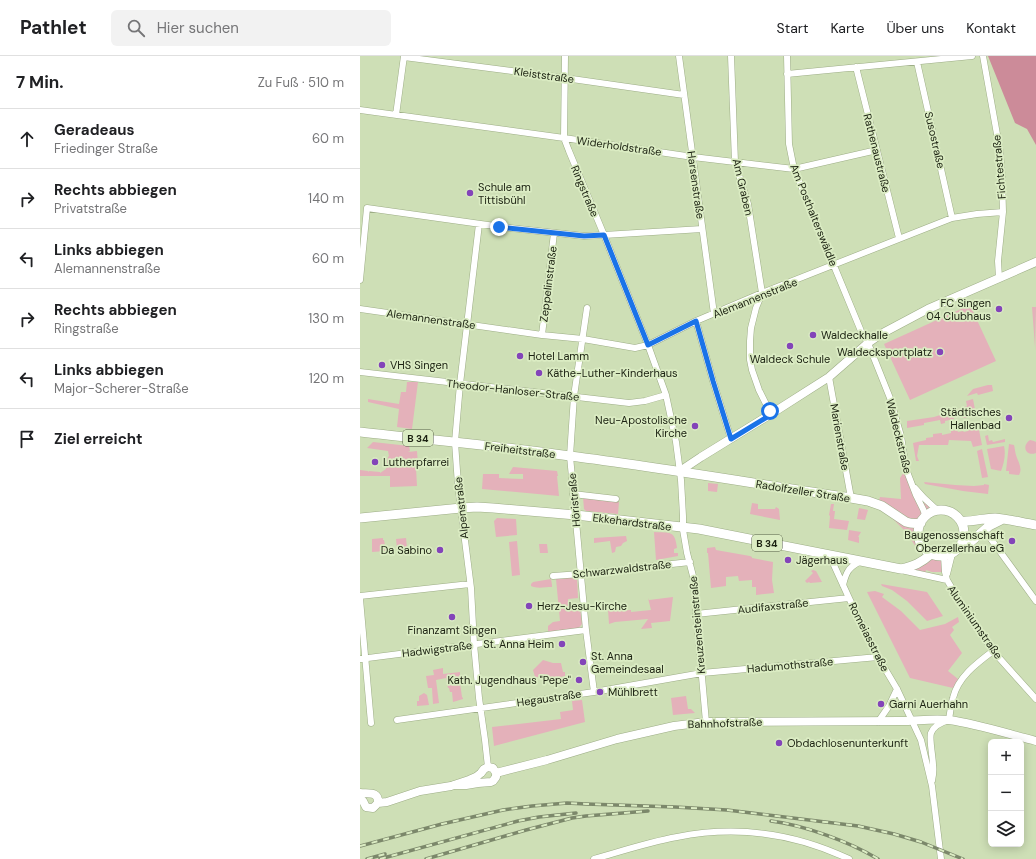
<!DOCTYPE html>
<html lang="de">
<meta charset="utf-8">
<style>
:root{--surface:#fff;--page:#f2f2f2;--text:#202124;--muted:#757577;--line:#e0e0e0}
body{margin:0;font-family:"DM Sans",sans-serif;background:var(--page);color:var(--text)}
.controls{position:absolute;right:12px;bottom:12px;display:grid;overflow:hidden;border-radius:6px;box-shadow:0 2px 10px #0003}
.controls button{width:36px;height:36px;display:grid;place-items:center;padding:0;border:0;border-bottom:1px solid var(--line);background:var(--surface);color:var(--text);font:20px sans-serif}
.stop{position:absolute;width:12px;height:12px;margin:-9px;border:3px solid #1a73e8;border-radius:50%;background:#fff}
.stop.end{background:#1a73e8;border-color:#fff;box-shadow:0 1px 4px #0008}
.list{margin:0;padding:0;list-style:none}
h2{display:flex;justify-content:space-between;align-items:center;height:52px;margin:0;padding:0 16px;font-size:17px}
h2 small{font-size:13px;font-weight:400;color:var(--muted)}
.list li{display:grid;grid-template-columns:26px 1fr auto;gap:12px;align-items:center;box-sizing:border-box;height:60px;padding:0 16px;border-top:1px solid var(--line)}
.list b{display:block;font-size:15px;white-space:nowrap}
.list p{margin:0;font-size:13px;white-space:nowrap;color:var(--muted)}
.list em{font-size:13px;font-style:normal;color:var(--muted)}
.icon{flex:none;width:22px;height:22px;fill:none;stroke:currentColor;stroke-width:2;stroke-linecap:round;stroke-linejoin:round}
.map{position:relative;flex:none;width:676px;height:803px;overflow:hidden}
header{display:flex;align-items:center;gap:24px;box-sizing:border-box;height:56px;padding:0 20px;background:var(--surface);border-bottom:1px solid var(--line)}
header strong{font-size:19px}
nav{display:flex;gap:22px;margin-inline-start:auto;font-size:14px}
.search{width:280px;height:36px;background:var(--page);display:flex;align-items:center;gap:10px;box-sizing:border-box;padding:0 14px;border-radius:6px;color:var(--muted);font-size:15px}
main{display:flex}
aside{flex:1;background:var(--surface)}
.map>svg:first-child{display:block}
.green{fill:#e4b1ba}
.forest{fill:#cc8b99}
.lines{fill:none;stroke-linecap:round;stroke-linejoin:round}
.street-casing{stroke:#9dad86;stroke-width:7}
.secondary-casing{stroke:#9dad86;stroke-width:9}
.primary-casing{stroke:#9dad86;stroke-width:10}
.street{stroke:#fff;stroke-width:6}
.secondary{stroke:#fff;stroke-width:8}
.primary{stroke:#fff;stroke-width:9}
.rail-casing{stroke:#7c886b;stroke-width:3.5}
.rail{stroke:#dbecc3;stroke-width:2;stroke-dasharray:6;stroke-linecap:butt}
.route{stroke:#1a73e8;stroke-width:5}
.poi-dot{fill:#8344b9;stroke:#dbecc3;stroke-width:1.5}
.labels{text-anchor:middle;stroke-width:3.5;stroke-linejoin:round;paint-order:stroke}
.shield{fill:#dbecc3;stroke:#555e46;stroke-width:1}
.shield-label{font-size:10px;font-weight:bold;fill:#1b2111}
.street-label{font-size:11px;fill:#1b2111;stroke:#dbecc3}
.poi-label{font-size:11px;fill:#1b2111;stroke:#dbecc3;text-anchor:start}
</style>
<header>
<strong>Pathlet</strong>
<div class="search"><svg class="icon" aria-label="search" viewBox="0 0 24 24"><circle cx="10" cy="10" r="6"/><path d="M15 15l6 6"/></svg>Hier suchen</div>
<nav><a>Start</a><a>Karte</a><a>Über uns</a><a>Kontakt</a></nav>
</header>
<main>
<aside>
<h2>7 Min.<small>Zu Fuß · 510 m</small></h2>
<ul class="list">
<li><svg class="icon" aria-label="ahead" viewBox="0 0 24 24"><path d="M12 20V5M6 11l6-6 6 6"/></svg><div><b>Geradeaus</b><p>Friedinger Straße</p></div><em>60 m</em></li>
<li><svg class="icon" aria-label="right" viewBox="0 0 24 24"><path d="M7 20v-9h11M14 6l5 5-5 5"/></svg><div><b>Rechts abbiegen</b><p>Privatstraße</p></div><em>140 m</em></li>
<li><svg class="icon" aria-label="left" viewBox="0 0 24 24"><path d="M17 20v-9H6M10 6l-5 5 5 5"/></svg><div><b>Links abbiegen</b><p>Alemannenstraße</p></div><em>60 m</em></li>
<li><svg class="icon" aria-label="right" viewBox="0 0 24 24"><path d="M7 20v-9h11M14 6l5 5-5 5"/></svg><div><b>Rechts abbiegen</b><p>Ringstraße</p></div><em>130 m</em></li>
<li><svg class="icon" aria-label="left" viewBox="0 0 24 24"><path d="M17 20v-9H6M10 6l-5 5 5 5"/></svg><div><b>Links abbiegen</b><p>Major-Scherer-Straße</p></div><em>120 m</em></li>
<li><svg class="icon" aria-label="arrive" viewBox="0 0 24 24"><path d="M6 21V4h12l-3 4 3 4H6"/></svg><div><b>Ziel erreicht</b></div></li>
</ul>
</aside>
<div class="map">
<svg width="676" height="803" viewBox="0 0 676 803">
<rect width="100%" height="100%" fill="#cedfb6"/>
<path class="green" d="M610,249L636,305L550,344L524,288Z
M672,251H676L675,296V291Z
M47,326H58L52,373L37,371L39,353L8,346V343L39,348L41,336H46Z
M628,329H632L633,335L618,339L617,337L607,340L613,333Z
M613,343L616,359L609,361V359H607V362H602L601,357L593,359L594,363L585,365V367L581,368L580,364L564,367V369L547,372V365L574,361L607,350L606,345Z
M617,372L618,374H619L622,389L613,391L611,385L589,384L588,389H559L557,400L559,405H556L553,387L566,384V382L573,381V378L582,377V379L591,377V375L597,374L598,376L603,375L604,376L608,375V374Z
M628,379L629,385L632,384L633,386L645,383V386L627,389L625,380Z
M670,384L674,385L676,386V397C666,401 661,390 670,384Z
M13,386L49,390L50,395L48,396L57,395L58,409L56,412L57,430L30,431V420H0V414L8,415L9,416V415L20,416V417L26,413L28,401L29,400L28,395L7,392Z
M649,388L654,389C655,393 655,396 656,399C658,406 663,412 659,419L649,418V415H646Z
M644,390C646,398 644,407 641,415L631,413L627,393Z
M622,393L628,421L622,422L617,395Z
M153,411L197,415L198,420H197L199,440L122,433L123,418H139V422L163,423V418H149Z
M546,413L552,428L578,455C559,461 553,477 565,493L560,497L546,476L518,448L520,441L541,443L540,422Z
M564,426L595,429L614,430L624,429V428L629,429L628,438L603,435L565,428Z
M348,427L358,428L357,436L348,435Z
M223,441L259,446L258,458L226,455L224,453Z
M392,447L398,448V453H415L416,451L419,453L420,464L390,458Z
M471,448H474L473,455H475L474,463L489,465L487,474L469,472L470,460L469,459Z
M499,452L508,454L505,464L497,463Z
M137,462L156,463L157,479L136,481L134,465Z
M489,474L501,476L498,481H499V487L488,484Z
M294,476C310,477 315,474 317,492L314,493V497H318V500L296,504Z
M266,480L267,485L263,487L261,490L256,491L255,496L252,497L250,485L234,487V482Z
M23,482V484H24L26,495L12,496V483Z
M46,482L47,492L37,493L36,483Z
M157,485L160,519L152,520L149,486Z
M179,488H187L188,497H180Z
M355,491L356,494L390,500L392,501V502L413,506L412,524L414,537L396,539V531H392V524L379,525L378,520L366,521V530L351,532L348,497H347V492Z
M571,498L577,500H584L585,516H572L566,514L565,519L541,513Z
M453,514L456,515L462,526L450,527L449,526L447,527L445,525L453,517L451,515Z
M217,521L218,542L208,543L209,553L220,552L222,568L218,573L188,577V570L193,566L200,565L196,523Z
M191,523L192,529V531C185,531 177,533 171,530V528L173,526Z
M521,528L567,536L583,560L567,565L547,545L532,534L522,530Z
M515,535L524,538L522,541L541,555L560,574L585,568L598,561L599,566L592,571L594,574L590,579L602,597L588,615L598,623L593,632L550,622L507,536Z
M313,541L310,565L291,567L292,572L281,573L288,563L255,566L249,568L248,553L254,552L255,555L271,554V556L291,554L288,542L289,544Z
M183,604L193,607H201L203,616H205V620L196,622L175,621L173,614Z
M83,612V618L100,616V619L99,620L102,641L103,642V643L93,646L92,636H90L89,632H88L86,622L76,624L79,647L73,648L72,632H68L66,620L74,619L73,614Z
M64,637L67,639L69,649L57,650V645H59V640Z
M326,640L328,653H331L335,657L313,659L311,642Z
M222,644L225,666L134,690L132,671L201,663L200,656L213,654L212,645Z"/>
<path class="forest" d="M628,0H676V89L667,73L655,67Z"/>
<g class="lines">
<g class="street-casing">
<path id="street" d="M205,0L204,82L209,95L244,179L288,289L306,339L316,386L321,424L323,460V472
M319,0L354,258
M371,0L375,106L388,148L402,237L396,252L391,272L390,285V304L392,314L399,334L411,358
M427,0L429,88L434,113L501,275L508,287L530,342L541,380L546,413L556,439L563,453L566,461
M623,0L640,95L642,121L643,156L638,205L639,222
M44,1L205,22L324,39
M557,6L592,162
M496,11L539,182
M427,18L612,0
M0,54L204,82L333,101L434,113L517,94
M36,59L44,0
M119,168L100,328L95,386L98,429L111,532L114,588L119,642L125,684L128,711
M0,224L7,152L142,171L224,180L244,179L342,173
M227,252L214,340L210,400L226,574L234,636
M0,253L182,279L223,283L275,292L288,289L336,265L402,237L592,162L617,158L643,156
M336,265L353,325L371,383
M182,279L194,177
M0,316L269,347L285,345L306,339
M469,321L491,442
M555,432L564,442L578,455
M213,438L256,443
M322,468L327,497L333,520L346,666
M621,477L628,479L676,545
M474,500L473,507L489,542L518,601L537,633L561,684L572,730L581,803
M584,500L585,516L587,524L603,551L633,595L676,643
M541,514L587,524
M587,518L592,498
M193,520L221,518L330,506
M483,529C486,517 488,512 499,506
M0,540L110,528
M0,543L11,667
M336,558L489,542
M0,603L226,574
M37,664L234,636L342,617L518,601
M518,666L529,650L537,633
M572,725C573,720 574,714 573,709C573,701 569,683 571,677C574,669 582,666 589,664C590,657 591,649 593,642C598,621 617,607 633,595
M234,803C262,795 289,786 317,781C377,769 434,777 489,803"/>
</g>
<g class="secondary-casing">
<path id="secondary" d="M320,415L341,401L411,358L469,321L508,287L521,278L568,253L676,206
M136,717L187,704L257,683L314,670L346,666L541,665C557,665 573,662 589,664C618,668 648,678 676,685
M0,737C9,738 19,735 18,747
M0,743L3,745L6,751L13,752L18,747L27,746L60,735L91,730L109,724L116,721L121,717L124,713L128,711L133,712L136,717V721L133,725L131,726L118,727L106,729H94"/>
</g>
<g class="primary-casing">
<path id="primary" d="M0,376C70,384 140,390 210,400C304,412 397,428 491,442L508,445L522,450L546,466C552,468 555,468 561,467
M558 477a23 23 0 1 1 46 0a23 23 0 1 1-46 0Z
M0,462L101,452L117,451L133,452L216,459L339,473L541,513C554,510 561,507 571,498
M601,465C612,466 624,462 635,462C649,463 663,467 676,469
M599,493L607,489L629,470L641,464"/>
</g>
<use href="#street" class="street"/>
<use href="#secondary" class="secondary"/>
<use href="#primary" class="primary"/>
<g class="rail-casing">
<path id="rail" d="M411,765C444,769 490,786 518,803
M0,790L82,768L143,754L172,750L207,747L226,748L315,751L367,754L498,770L534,778L561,786L603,803
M7,803L25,798
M20,803L158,765L179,761L216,757
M66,803L166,774L212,762L226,760L288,755"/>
</g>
<use href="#rail" class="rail"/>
</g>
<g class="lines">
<path class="route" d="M139,171L224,180L244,179L288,289L336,265L353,325L371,383L412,358L410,355"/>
</g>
<g class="poi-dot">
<circle cx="110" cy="137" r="4"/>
<circle cx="639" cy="253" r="4"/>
<circle cx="453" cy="279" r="4"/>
<circle cx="430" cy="290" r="4"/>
<circle cx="580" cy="296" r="4"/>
<circle cx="160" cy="300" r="4"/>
<circle cx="22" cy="309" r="4"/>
<circle cx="179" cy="317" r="4"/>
<circle cx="649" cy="362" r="4"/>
<circle cx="335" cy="370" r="4"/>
<circle cx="15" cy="406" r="4"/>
<circle cx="652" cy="485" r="4"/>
<circle cx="80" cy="494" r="4"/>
<circle cx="428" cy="504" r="4"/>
<circle cx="169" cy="550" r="4"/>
<circle cx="92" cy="561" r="4"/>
<circle cx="202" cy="588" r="4"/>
<circle cx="223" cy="606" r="4"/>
<circle cx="219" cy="624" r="4"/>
<circle cx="240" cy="636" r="4"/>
<circle cx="521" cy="648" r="4"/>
<circle cx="419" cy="687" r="4"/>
</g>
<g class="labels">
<g class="shield">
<rect x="43" y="374" width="30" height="16" rx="3"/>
<rect x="392" y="479" width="30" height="16" rx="3"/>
</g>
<g class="shield-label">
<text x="58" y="386">B 34</text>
<text x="407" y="491">B 34</text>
</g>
<g class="street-label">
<text transform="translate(184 19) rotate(8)" y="4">Kleiststraße</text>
<text transform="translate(575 84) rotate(77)" y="4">Susostraße</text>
<text transform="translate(259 90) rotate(8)" y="4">Widerholdstraße</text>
<text transform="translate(517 97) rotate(76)" y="4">Rathenaustraße</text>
<text transform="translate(639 111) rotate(-95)" y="4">Fichtestraße</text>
<text transform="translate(336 129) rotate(82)" y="4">Harsenstraße</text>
<text transform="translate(383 131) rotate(77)" y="4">Am Graben</text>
<text transform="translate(225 135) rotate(67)" y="4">Ringstraße</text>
<text transform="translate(454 159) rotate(68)" y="4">Am Posthalterswäldle</text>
<text transform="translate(188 228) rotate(-83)" y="4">Zeppelinstraße</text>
<text transform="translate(395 242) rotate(-22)" y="4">Alemannenstraße</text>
<text transform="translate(71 263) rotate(8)" y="4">Alemannenstraße</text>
<text transform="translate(153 334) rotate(6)" y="4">Theodor-Hanloser-Straße</text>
<text transform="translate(539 380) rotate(76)" y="4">Waldeckstraße</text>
<text transform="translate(480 381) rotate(80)" y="4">Marienstraße</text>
<text transform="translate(160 394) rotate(7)" y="4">Freiheitstraße</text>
<text transform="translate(443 435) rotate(9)" y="4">Radolfzeller Straße</text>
<text transform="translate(214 444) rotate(-95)" y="4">Höristraße</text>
<text transform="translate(101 452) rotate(-96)" y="4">Alpenstraße</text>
<text transform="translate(272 466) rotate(7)" y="4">Ekkehardstraße</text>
<text transform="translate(262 513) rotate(-6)" y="4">Schwarzwaldstraße</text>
<text transform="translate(413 550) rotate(-6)" y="4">Audifaxstraße</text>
<text transform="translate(615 566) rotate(55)" y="4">Aluminiumstraße</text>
<text transform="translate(337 569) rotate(-95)" y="4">Kreuzensteinstraße</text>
<text transform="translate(509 581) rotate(63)" y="4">Romeiasstraße</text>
<text transform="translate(77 593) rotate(-7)" y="4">Hadwigstraße</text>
<text transform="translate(430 609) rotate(-5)" y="4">Hadumothstraße</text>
<text transform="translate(189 642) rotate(-8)" y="4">Hegaustraße</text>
<text transform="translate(365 667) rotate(-2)" y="4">Bahnhofstraße</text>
</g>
<g class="poi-label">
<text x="118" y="135">Schule am<tspan x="118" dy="13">Tittisbühl</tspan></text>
<text x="631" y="251" text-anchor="end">FC Singen<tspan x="631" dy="13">04 Clubhaus</tspan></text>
<text x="461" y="283">Waldeckhalle</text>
<text x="572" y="300" text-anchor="end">Waldecksportplatz</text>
<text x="168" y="304">Hotel Lamm</text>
<text x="430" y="307" text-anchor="middle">Waldeck Schule</text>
<text x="30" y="313">VHS Singen</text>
<text x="187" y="321">Käthe-Luther-Kinderhaus</text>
<text x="641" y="360" text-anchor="end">Städtisches<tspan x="641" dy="13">Hallenbad</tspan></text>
<text x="327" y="368" text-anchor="end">Neu-Apostolische<tspan x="327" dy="13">Kirche</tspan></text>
<text x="23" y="410">Lutherpfarrei</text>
<text x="644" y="483" text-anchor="end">Baugenossenschaft<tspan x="644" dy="13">Oberzellerhau eG</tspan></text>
<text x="72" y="498" text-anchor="end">Da Sabino</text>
<text x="436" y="508">Jägerhaus</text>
<text x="177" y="554">Herz-Jesu-Kirche</text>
<text x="92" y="578" text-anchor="middle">Finanzamt Singen</text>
<text x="194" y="592" text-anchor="end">St. Anna Heim</text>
<text x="231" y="604">St. Anna<tspan x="231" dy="13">Gemeindesaal</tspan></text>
<text x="211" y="628" text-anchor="end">Kath. Jugendhaus "Pepe"</text>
<text x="248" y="640">Mühlbrett</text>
<text x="529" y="652">Garni Auerhahn</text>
<text x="427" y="691">Obdachlosenunterkunft</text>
</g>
</g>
</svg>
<div class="controls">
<button>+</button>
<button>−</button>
<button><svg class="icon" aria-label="layers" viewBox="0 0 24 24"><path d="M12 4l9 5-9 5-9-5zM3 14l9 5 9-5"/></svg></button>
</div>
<div class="stop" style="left:410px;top:355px"></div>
<div class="stop end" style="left:139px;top:171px"></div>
</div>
</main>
